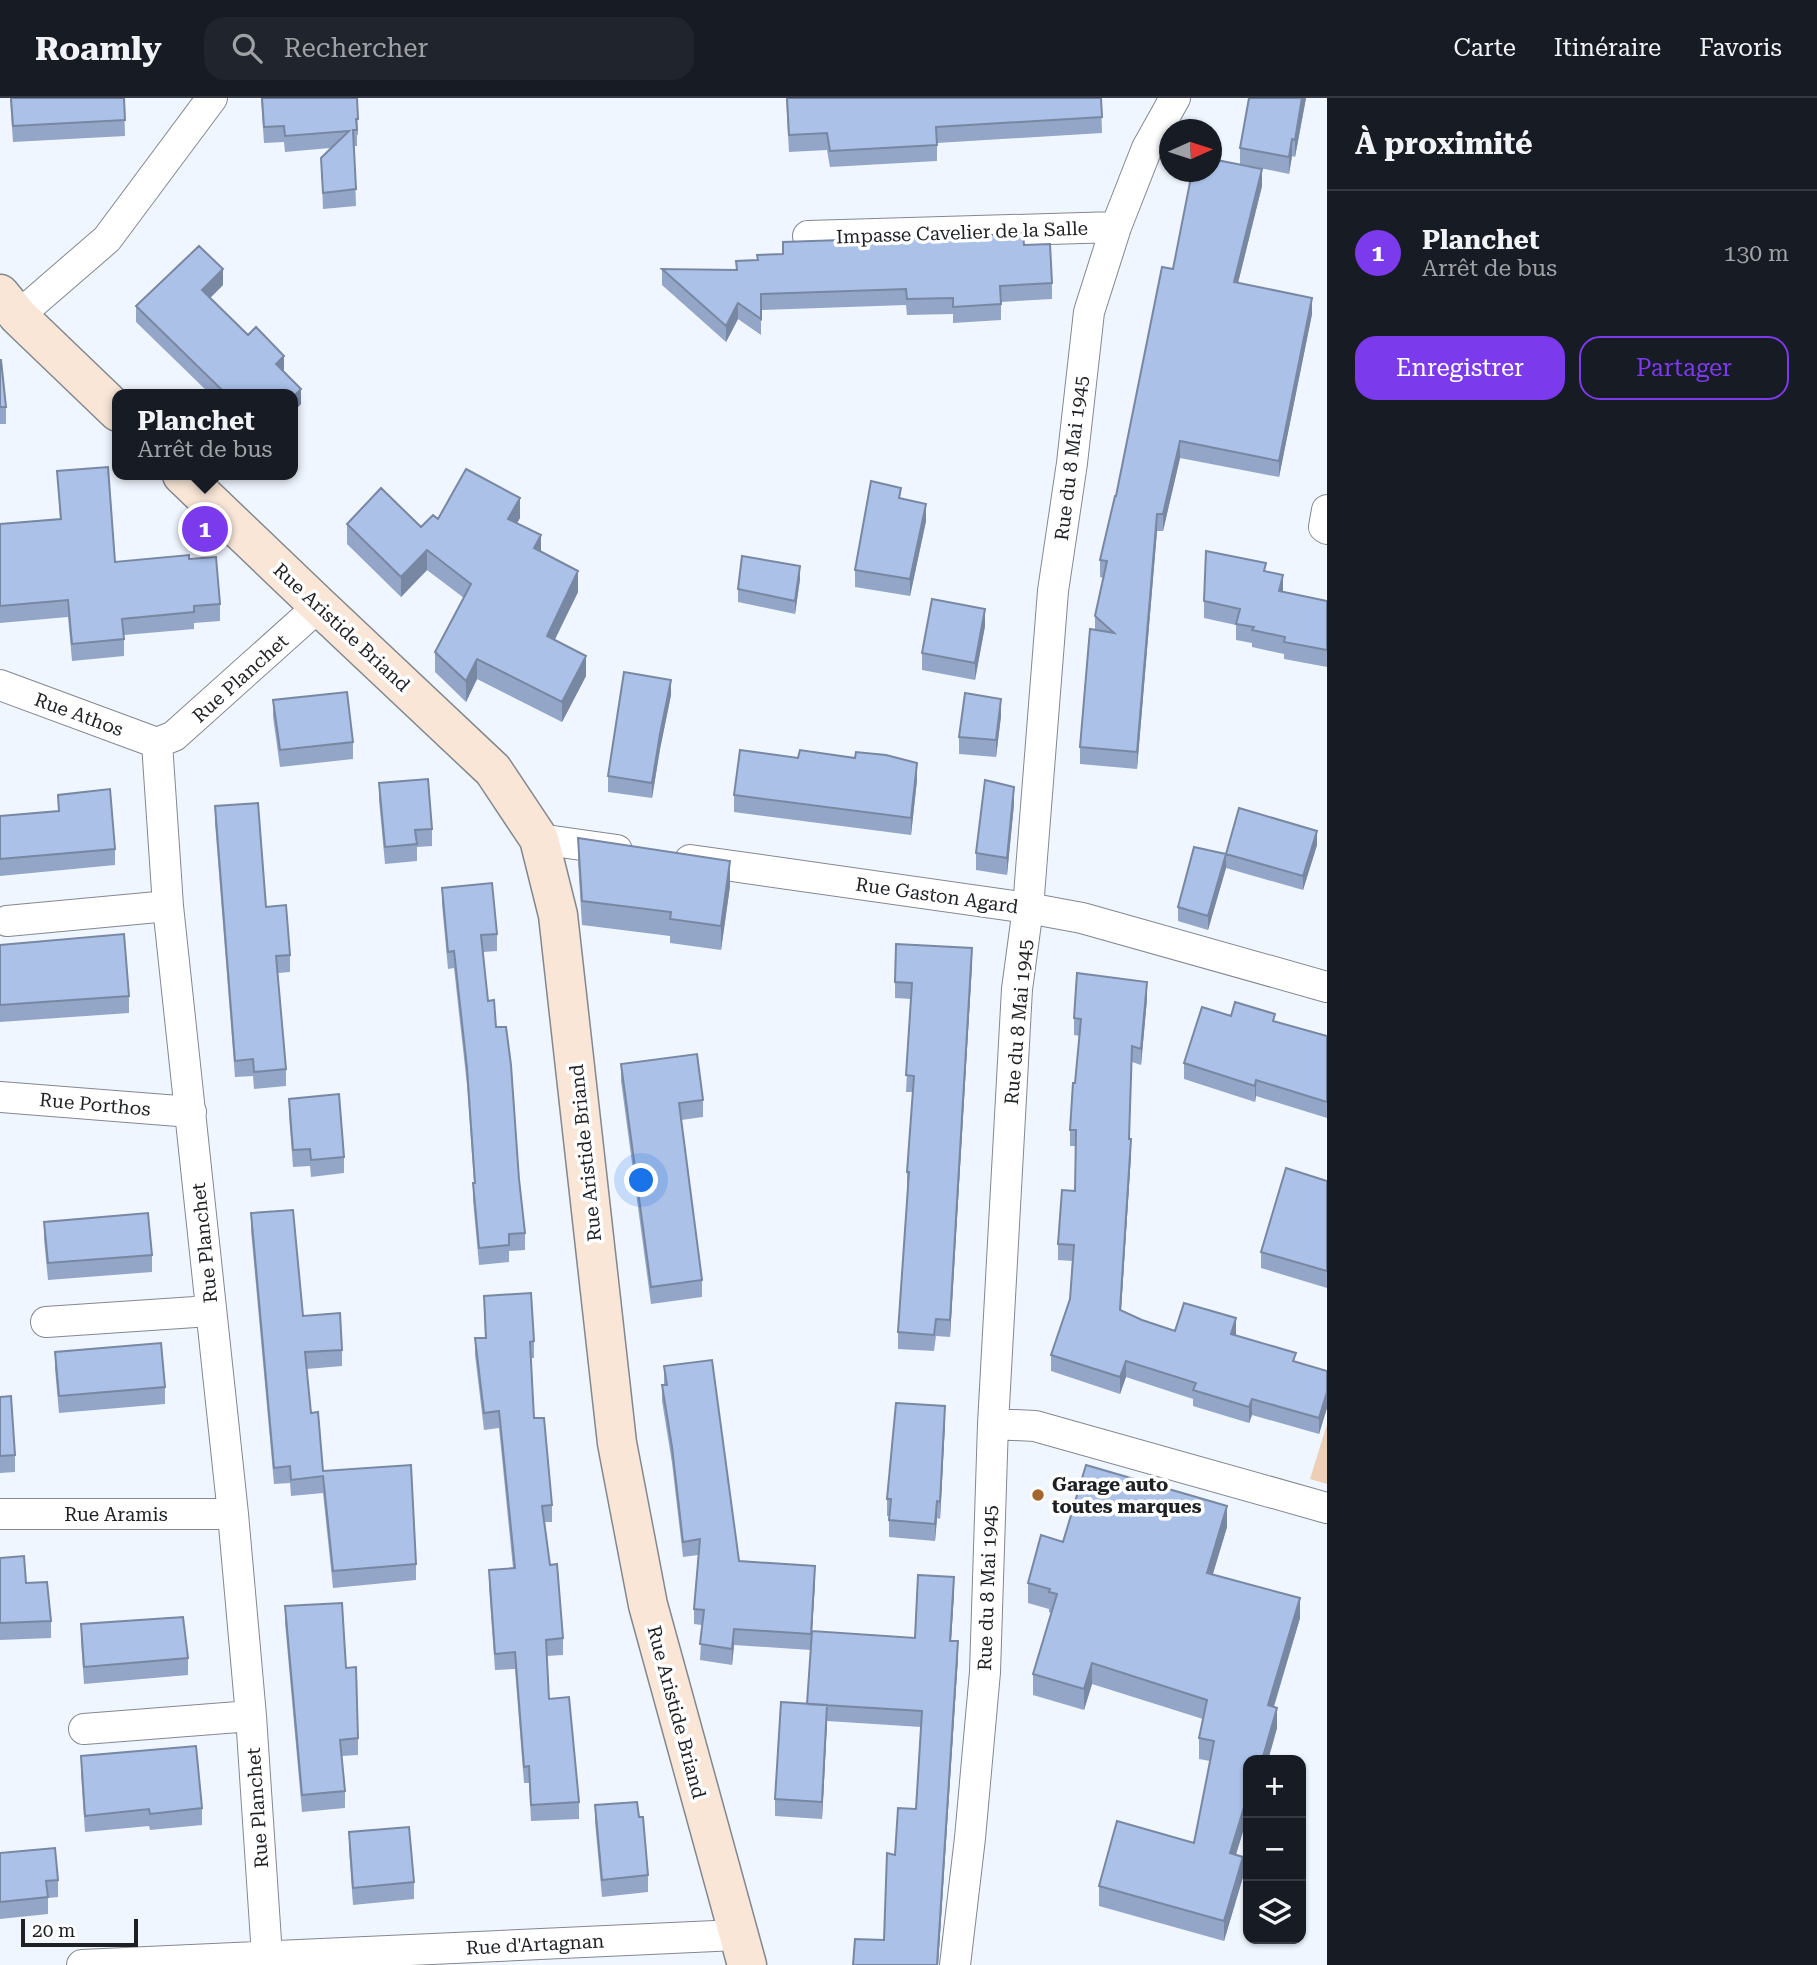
<!DOCTYPE html>
<html lang="fr">
<meta charset="utf-8">
<style>
:root{--surface:#171b24;--page:#20242c;--text:#f1f3f6;--muted:#9ea1a6;--line:#363941;--accent:#7c3aed}
body{margin:0;font-family:"Roboto Serif",serif;background:var(--page);color:var(--text)}
.controls{position:absolute;right:21px;bottom:21px;display:grid;overflow:hidden;border-radius:14px;box-shadow:0 2px 5px #0004}
.controls button{width:63px;height:63px;display:grid;place-items:center;padding:0;border:0;border-bottom:2px solid var(--line);background:var(--surface);color:var(--text);font:35px sans-serif}
.compass{position:absolute;left:1159px;top:21px;width:63px;height:63px;border-radius:50%;background:var(--surface);box-shadow:0 2px 5px #0004;rotate:87deg}
.scale{position:absolute;left:21px;bottom:18px;width:117px;box-sizing:border-box;padding-left:7px;border:4px solid #1e2023;border-top:0;font-size:19px;line-height:24px;white-space:nowrap;color:#1e2023;-webkit-text-stroke:5px #fff;paint-order:stroke}
.you{position:absolute;left:642px;top:1083px;width:24px;height:24px;margin:-18px;border:5px solid #fff;border-radius:50%;background:#1a73e8;box-shadow:0 0 0 10px #1a73e833}
.badge{display:grid;place-items:center;width:46px;height:46px;border-radius:50%;background:var(--accent);color:#fff;font-size:23px;font-weight:700}
.pin{position:absolute;translate:-50% -50%;border:4px solid #fff;box-shadow:0 2px 7px #0006}
.popup{position:absolute;left:112px;top:291px;width:186px;height:91px;box-sizing:border-box;display:grid;place-content:center;border-radius:14px;background:var(--surface);filter:drop-shadow(0 2px 5px #0005);font-size:23px;white-space:nowrap;color:var(--muted)}
.popup b{font-size:26px;color:var(--text)}
.popup::after{content:'';position:absolute;left:50%;top:100%;margin-left:-14px;border:14px solid transparent;border-top-color:var(--surface)}
.list{margin:0;padding:0;list-style:none}
h2{display:flex;justify-content:space-between;align-items:center;height:91px;margin:0;padding:0 28px;font-size:30px}
h2 small{font-size:23px;font-weight:400;color:var(--muted)}
.list li{display:grid;grid-template-columns:46px 1fr auto;gap:21px;align-items:center;box-sizing:border-box;height:126px;padding:0 28px;border-top:2px solid var(--line)}
.list b{display:block;font-size:26px;white-space:nowrap}
.list p{margin:0;font-size:23px;white-space:nowrap;color:var(--muted)}
.list em{font-size:23px;font-style:normal;color:var(--muted)}
.actions{display:flex;gap:14px;padding:21px 28px}
.actions a{flex:1;padding:16px 0;border:2px solid var(--accent);border-radius:21px;text-align:center;font-size:24px;color:var(--accent)}
.actions .main{background:var(--accent);color:#fff}
.icon{flex:none;width:38px;height:38px;fill:none;stroke:currentColor;stroke-width:2;stroke-linecap:round;stroke-linejoin:round}
.map{position:relative;flex:none;width:1327px;height:1867px;overflow:hidden}
header{display:flex;align-items:center;gap:42px;box-sizing:border-box;height:98px;padding:0 35px;background:var(--surface);border-bottom:2px solid var(--line)}
header strong{font-size:33px}
nav{display:flex;gap:38px;margin-inline-start:auto;font-size:24px}
.search{width:490px;height:63px;background:var(--page);display:flex;align-items:center;gap:18px;box-sizing:border-box;padding:0 24px;border-radius:21px;color:var(--muted);font-size:26px}
main{display:flex}
aside{flex:1;background:var(--surface)}
.map>svg:first-child{display:block}
.green{fill:#edcfb6}
.lines{fill:none;stroke-linecap:round;stroke-linejoin:round}
.street-casing{stroke:#838790;stroke-width:32}
.secondary-casing{stroke:#838790;stroke-width:41}
.street{stroke:#fff;stroke-width:30}
.secondary{stroke:#f9e6d7;stroke-width:38}
.wall{fill:#93a6c8}
.shaded-wall{fill:#7887a2}
.building{fill:#abc1e8;stroke:#7887a2;stroke-width:2}
.poi-dot{fill:#a4662c;stroke:#fff;stroke-width:2.5}
.labels{text-anchor:middle;stroke-width:7;stroke-linejoin:round;paint-order:stroke}
.street-label{font-size:19px;fill:#1e2023;stroke:#fff}
.poi-label{font-size:19px;font-weight:bold;fill:#1e2023;stroke:#fff;text-anchor:start}
</style>
<header>
<strong>Roamly</strong>
<div class="search"><svg class="icon" aria-label="search" viewBox="0 0 24 24"><circle cx="10" cy="10" r="6"/><path d="M15 15l6 6"/></svg>Rechercher</div>
<nav><a>Carte</a><a>Itinéraire</a><a>Favoris</a></nav>
</header>
<main>
<div class="map">
<svg width="1327" height="1867" viewBox="0 0 1327 1867">
<rect width="100%" height="100%" fill="#f0f6ff"/>
<path class="green" d="M1327,1326V1386L1310,1381Z"/>
<g class="lines">
<g class="street-casing">
<path id="street" d="M808,138L1116,129
M18,218L107,141L212,0
M1327,412L1324,429L1327,431
M0,587L157,645
M539,741L617,752
M690,762L1028,810L1082,820L1327,889
M7,823L168,808
M0,999L191,1014
M46,1224L210,1213
M993,1326L1035,1328L1327,1410
M0,1416H233
M84,1631L251,1618
M267,1858L251,1618L233,1416L168,808L157,645L174,638L319,508
M82,1867L737,1837
M955,1867L970,1740L985,1574L993,1326L1017,891L1028,810L1053,493L1072,365L1089,214L1116,129L1147,50L1175,0"/>
</g>
<g class="secondary-casing">
<path id="secondary" d="M0,196L18,218L118,314
M182,377L319,508L493,672L539,741L558,817L617,1345L648,1507L747,1867"/>
</g>
<use href="#street" class="street"/>
<use href="#secondary" class="secondary"/>
</g>
<path class="wall" d="M10,0H124L125,38L13,44Z
M261,0H357L358,37H357V48H354L356,108L323,111L321,60L330,50L285,54L284,44L264,45Z
M786,0H1101L1102,35L937,45V63L830,69L827,52L789,54Z
M1249,0H1306L1295,59L1292,58L1289,76L1240,66V50Z
M1262,88L1238,185L1312,216L1279,379L1180,360L1163,433H1157L1137,671L1080,666V649L1095,532V518L1103,480L1100,479V462L1173,171Z
M931,141L1024,147L1052,185V201L1001,204V222L953,225V216L907,217L906,207L761,212V237L738,221L726,244L662,187V171L736,172L757,162L783,156V144Z
M223,187L210,200L284,273L301,306L292,315V296H210L136,224V208Z
M0,262L6,309V326H0Z
M57,373L115,464L189,461L220,506V523L194,525V531L124,537V558L72,563L68,519L0,525V426L60,421Z
M901,401L926,423L910,498L855,489V472Z
M520,420L517,425L541,453L578,494L554,542L586,578L562,624L477,581L466,604L435,574V554L464,500L427,472L401,499L347,446V426L421,429L438,421Z
M1266,473L1283,494L1327,503V569L1284,561V556L1252,549V545L1236,542V527L1204,520V503Z
M800,481L795,516L738,504V491Z
M985,528L975,582L922,572V555Z
M671,597L660,651L652,700L608,694V678Z
M273,602L353,644V661L280,669L273,619Z
M1001,618L996,659L959,656V639Z
M798,660H855L917,682L911,737L734,714V697Z
M379,685L432,731V748L417,749V763L385,766L379,702Z
M58,697L115,751V767L0,778V718L58,713Z
M1014,706L1007,777L976,772V755Z
M215,708L290,857V874L278,875L286,971V988L254,991L253,978L235,979L215,725Z
M578,740L730,788L721,852L670,845V838L582,827L578,764Z
M1317,747L1303,792L1226,770V756Z
M1226,770L1208,832L1178,823V809Z
M442,790L497,836V853L483,854L488,903L496,929L519,1081L525,1135V1152L509,1153V1164L479,1167L473,1102V1085H474L467,987L454,870L448,871L442,806Z
M0,847L129,898V915L0,924Z
M972,866L950,1239L936,1238L934,1253L898,1251V1234L908,1090H907V1074L913,994H906L911,901L895,900V884Z
M1147,901L1141,967L1132,964L1129,1041L1131,1057L1121,1212L1142,1222L1175,1233L1236,1237L1296,1264L1327,1273V1310L1319,1336L1252,1317L1249,1325L1193,1308V1301L1126,1279L1120,1296L1051,1273V1257L1070,1201L1072,1163L1058,1162V1146L1075,1093L1076,1048H1070V1032L1080,938L1074,937V920Z
M1231,918L1275,924L1327,938V1020L1256,998L1255,1004L1184,981V965Z
M621,966L703,1002V1019L681,1022L702,1182V1199L651,1206L621,983Z
M289,1001L344,1059V1075L311,1079L310,1068L293,1069L289,1018Z
M1327,1083V1190L1261,1170V1154Z
M251,1115L303,1218L342,1252V1268L307,1271L311,1315L323,1373L416,1466V1482L333,1490L323,1395L291,1398L290,1385L274,1386L251,1132Z
M44,1124L152,1157V1174L48,1182L44,1141Z
M484,1198L534,1243V1260H531L534,1320L552,1407V1424H545L550,1467L563,1540V1557L547,1558L549,1601L579,1704V1721L531,1723L529,1685H524L515,1571L495,1572L489,1489V1472L513,1470L499,1330L484,1332L475,1257V1240H485Z
M55,1254L165,1289V1306L59,1315L55,1271Z
M664,1268L739,1463L815,1483L812,1533L915,1540L954,1495L951,1543L958,1559L938,1867H853L884,1842L895,1757L916,1711L921,1629L827,1623L822,1721L775,1718V1701L807,1606L811,1552L734,1547L732,1567L700,1562L702,1527L694,1526V1511L698,1457L683,1459L672,1365L662,1303V1287H664Z
M0,1299L15,1357V1374L0,1375Z
M945,1324L940,1421L937,1420L935,1443L889,1439V1418H887V1401Z
M1227,1429L1213,1476L1300,1520L1274,1609L1277,1630L1268,1662H1248V1717L1236,1757L1243,1779L1224,1843L1099,1808V1788L1194,1745L1210,1663L1199,1661V1640L1203,1621L1092,1586L1084,1612L1033,1597V1576L1051,1515L1049,1514V1511L1028,1505V1485L1063,1444Z
M0,1460L26,1485L51,1523V1540L0,1542Z
M285,1508L346,1570L358,1640V1657L342,1658L345,1693V1710L302,1714L285,1525Z
M81,1526L188,1560V1577L84,1586L81,1543Z
M81,1658L202,1710V1727L150,1732L149,1728L85,1734L81,1675Z
M595,1707L639,1719L648,1777V1794L602,1799L595,1724Z
M349,1734L414,1784V1801L353,1807L349,1751Z
M0,1755L58,1782V1799L48,1800V1816L0,1821Z"/>
<path class="shaded-wall" d="M1302,0H1306L1295,59V42Z
M1292,41V58L1289,76V59Z
M1262,71V88L1234,201V184Z
M223,171V187L202,208V192Z
M1312,200V216L1279,379V363Z
M738,205V221L726,244V228Z
M284,258V273L276,282V266Z
M301,291V306L292,315V300Z
M1180,343V360L1163,433V416Z
M520,400V420L508,441V421Z
M926,406V423L910,498V481Z
M1157,416V433L1137,671V654Z
M541,437V457L534,450Z
M427,452V472L401,499V479Z
M800,468V481L795,516V503Z
M578,473V494L547,558V538Z
M1283,477V494L1279,493Z
M985,511V528L975,582V565Z
M586,558V578L562,624V604Z
M477,561V581L466,604V583Z
M671,582V597L660,651L652,700V685L660,636Z
M1001,601V618L996,659V642Z
M917,665V682L911,737V720Z
M1014,689V706L1007,777V760Z
M1317,733V747L1303,792V778Z
M1226,756V770L1208,832V818Z
M730,763V788L721,852V828Z
M972,850V866L950,1239V1222Z
M1147,884V901L1141,967V951Z
M1256,982V998L1255,1004V988Z
M1131,1041V1057L1120,1228V1212Z
M1236,1220V1237L1231,1252V1236Z
M1126,1263V1279L1120,1296V1279Z
M1327,1294V1310L1319,1336V1320Z
M1252,1301V1317L1249,1325V1309Z
M945,1308V1324L940,1421V1404Z
M937,1403V1420L935,1443V1426Z
M1227,1408V1429L1207,1495V1475Z
M815,1468V1483L811,1552V1536Z
M954,1479V1495L950,1558V1543Z
M1300,1500V1520L1268,1627V1607Z
M734,1531V1547L732,1567V1551Z
M958,1543V1559L938,1867H937Z
M1092,1565V1586L1084,1612V1591Z
M827,1607V1624L822,1721V1704Z
M1277,1610V1630L1268,1662H1262Z
M1248,1696V1717L1230,1775V1755Z
M1243,1759V1779L1224,1843V1823Z"/>
<path class="building" d="M11,0H124L125,22L13,28Z
M262,0H357L358,21H356L357,32H353L356,91L323,95L321,60L349,33L285,38L284,28L264,29Z
M787,0H1101L1102,19L936,29L937,47L830,53L827,35L789,37Z
M1249,0H1302L1295,42L1292,41L1289,59L1240,50Z
M1212,61L1262,71L1234,184L1312,200L1279,363L1180,343L1163,416H1157L1137,654L1080,649L1090,531L1114,535L1095,518L1107,463L1100,462L1115,398H1116L1162,169L1173,171L1192,74H1212Z
M1023,135L1024,147L1050,146L1052,185L1000,188L1001,206L953,209V200L907,201L906,191L761,196V221L738,205L726,228L662,171L737,172L736,163L758,162L757,157L783,156V144L931,139V141Z
M199,148L223,171L202,192L248,237L256,229L284,258L276,266L301,291L292,300V296H226L136,208Z
M0,262H1L6,309H0Z
M108,369L115,464L189,457V461L216,459L220,506L194,508V514L122,521L124,541L72,546L68,502L0,508V426L61,421L57,373Z
M466,371L520,400L508,421L541,437L534,450L578,473L547,538L586,558L562,604L477,561L466,583L435,554L471,486L427,452L401,479L347,426L381,390L421,429L433,417L438,421Z
M871,383L901,390L899,400L926,406L910,481L855,472Z
M1206,453L1266,465L1264,473L1283,477L1279,493L1327,503V552L1284,544L1285,539L1252,532L1254,529L1236,526L1240,511L1204,503Z
M742,458L800,468L795,503L738,491Z
M932,501L985,511L975,565L922,555Z
M624,574L671,582L660,636L652,685L608,678Z
M347,594L353,644L280,652L273,602Z
M965,595L1001,601L996,642L959,639Z
M740,652L798,660L800,652L855,660L856,654L886,657L917,665L911,720L734,697Z
M428,681L432,731L415,732L417,746L385,749L379,685Z
M985,682L1014,689L1007,760L976,755Z
M110,691L115,751L0,761V718L59,713L58,697Z
M258,705L266,809L286,807L290,857L276,858L286,971L254,974L253,961L235,963L215,708Z
M1239,710L1317,733L1303,778L1226,756Z
M578,740L730,763L721,828L670,821L671,814L582,803Z
M1194,749L1226,756L1208,818L1178,809Z
M492,785L497,836L481,837L488,903L494,902L496,929H506L511,967L519,1081L525,1135L509,1136V1147L479,1150L473,1085H475L467,970L454,853L448,854L442,790Z
M124,836L129,898L0,907V847Z
M896,846L972,850L950,1222L936,1221L934,1237L898,1234L909,1074H907L914,978L906,977L912,885L895,884Z
M1077,875L1147,884L1141,951L1132,948L1129,1041H1131L1120,1212L1142,1222L1175,1233L1184,1205L1236,1220L1231,1236L1296,1255L1293,1263L1327,1273V1294L1319,1320L1252,1301L1249,1309L1193,1292L1196,1285L1126,1263L1120,1279L1051,1257L1070,1201L1074,1147L1058,1146L1062,1092L1075,1093L1076,1032H1070L1073,985H1075L1081,921L1074,920Z
M1235,904L1275,916L1273,923L1327,938V1004L1256,982L1255,988L1184,965L1202,909L1231,918Z
M697,956L703,1002L679,1005L702,1182L651,1189L621,966Z
M339,996L344,1059L311,1062L310,1051L293,1052L289,1001Z
M1286,1070L1327,1083V1173L1261,1154Z
M293,1112L303,1218L340,1215L342,1252L305,1254L311,1315L318,1314L323,1373L411,1367L416,1466L333,1473L323,1378L291,1382L290,1368L274,1370L251,1115Z
M148,1115L152,1157L48,1165L44,1124Z
M531,1195L534,1243L530,1244L534,1320H544L552,1407L542,1408L550,1467L557,1466L563,1540L546,1542L549,1601L569,1599L579,1704L531,1707L529,1668L524,1669L515,1554L495,1556L489,1472L515,1470L499,1313L484,1315L475,1240H486L484,1198Z
M161,1245L165,1289L59,1298L55,1254Z
M712,1262L739,1463L815,1468L811,1536L734,1531L732,1551L700,1546L704,1512L694,1511L700,1441L683,1444L672,1349L662,1287H667L664,1268Z
M11,1298L15,1357L0,1358V1299Z
M896,1305L945,1308L940,1404L937,1403L935,1426L889,1422L891,1401H887Z
M1086,1367L1227,1408L1207,1475L1300,1500L1268,1607L1277,1610L1262,1662H1248V1696L1230,1755L1243,1759L1224,1823L1099,1788L1117,1723L1194,1745L1214,1643L1199,1640L1207,1602L1092,1565L1084,1591L1033,1576L1057,1496L1049,1494L1050,1491L1028,1485L1041,1437L1063,1444Z
M24,1458L26,1485L47,1484L51,1523L0,1525V1460Z
M918,1477L954,1479L950,1543H958L937,1867H853L855,1841L884,1842L887,1755L895,1757L898,1710L916,1711L922,1613L807,1606L812,1533L915,1540Z
M342,1505L346,1570L356,1569L358,1640L340,1642L345,1693L302,1697L285,1508Z
M183,1519L188,1560L84,1569L81,1526Z
M781,1604L827,1607L822,1704L775,1701Z
M196,1648L202,1710L150,1716L149,1711L85,1718L81,1658Z
M637,1704L639,1719H643L648,1777L602,1782L595,1707Z
M409,1729L414,1784L353,1790L349,1734Z
M55,1750L58,1782L46,1783L48,1799L0,1804V1755Z"/>
<circle class="poi-dot" cx="1038" cy="1397" r="7"/>
<g class="labels">
<g class="street-label">
<text transform="translate(962 134) rotate(-2)" y="7">Impasse Cavelier de la Salle</text>
<text transform="translate(1071 360) rotate(-83)" y="7">Rue du 8 Mai 1945</text>
<text transform="translate(342 529) rotate(43)" y="7">Rue Aristide Briand</text>
<text transform="translate(240 580) rotate(-42)" y="7">Rue Planchet</text>
<text transform="translate(79 616) rotate(20)" y="7">Rue Athos</text>
<text transform="translate(937 797) rotate(8)" y="7">Rue Gaston Agard</text>
<text transform="translate(1018 924) rotate(-85)" y="7">Rue du 8 Mai 1945</text>
<text transform="translate(95 1006) rotate(5)" y="7">Rue Porthos</text>
<text transform="translate(585 1055) rotate(-96)" y="7">Rue Aristide Briand</text>
<text transform="translate(204 1145) rotate(-96)" y="7">Rue Planchet</text>
<text x="116" y="1423">Rue Aramis</text>
<text transform="translate(987 1490) rotate(-88)" y="7">Rue du 8 Mai 1945</text>
<text transform="translate(677 1614) rotate(75)" y="7">Rue Aristide Briand</text>
<text transform="translate(257 1710) rotate(-94)" y="7">Rue Planchet</text>
<text transform="translate(535 1846) rotate(-3)" y="7">Rue d'Artagnan</text>
</g>
<g class="poi-label">
<text x="1052" y="1393">Garage auto<tspan x="1052" dy="22">toutes marques</tspan></text>
</g>
</g>
</svg>
<div class="controls">
<button>+</button>
<button>−</button>
<button><svg class="icon" aria-label="layers" viewBox="0 0 24 24"><path d="M12 4l9 5-9 5-9-5zM3 14l9 5 9-5"/></svg></button>
</div>
<svg class="compass" viewBox="-18 -18 36 36"><path d="M0-13l5 13h-10z" fill="#e53935"/><path d="M0 13l5-13h-10z" fill="#9ea1a6"/></svg>
<div class="scale">20 m</div>
<div class="you"></div>
<div class="pin badge" style="left:205px;top:431px">1</div>
<div class="popup"><b>Planchet</b>Arrêt de bus</div>
</div>
<aside>
<h2>À proximité<small></small></h2>
<ul class="list">
<li><span class="badge">1</span><div><b>Planchet</b><p>Arrêt de bus</p></div><em>130 m</em></li>
</ul>
<div class="actions"><a class="main">Enregistrer</a><a>Partager</a></div>
</aside>
</main>
